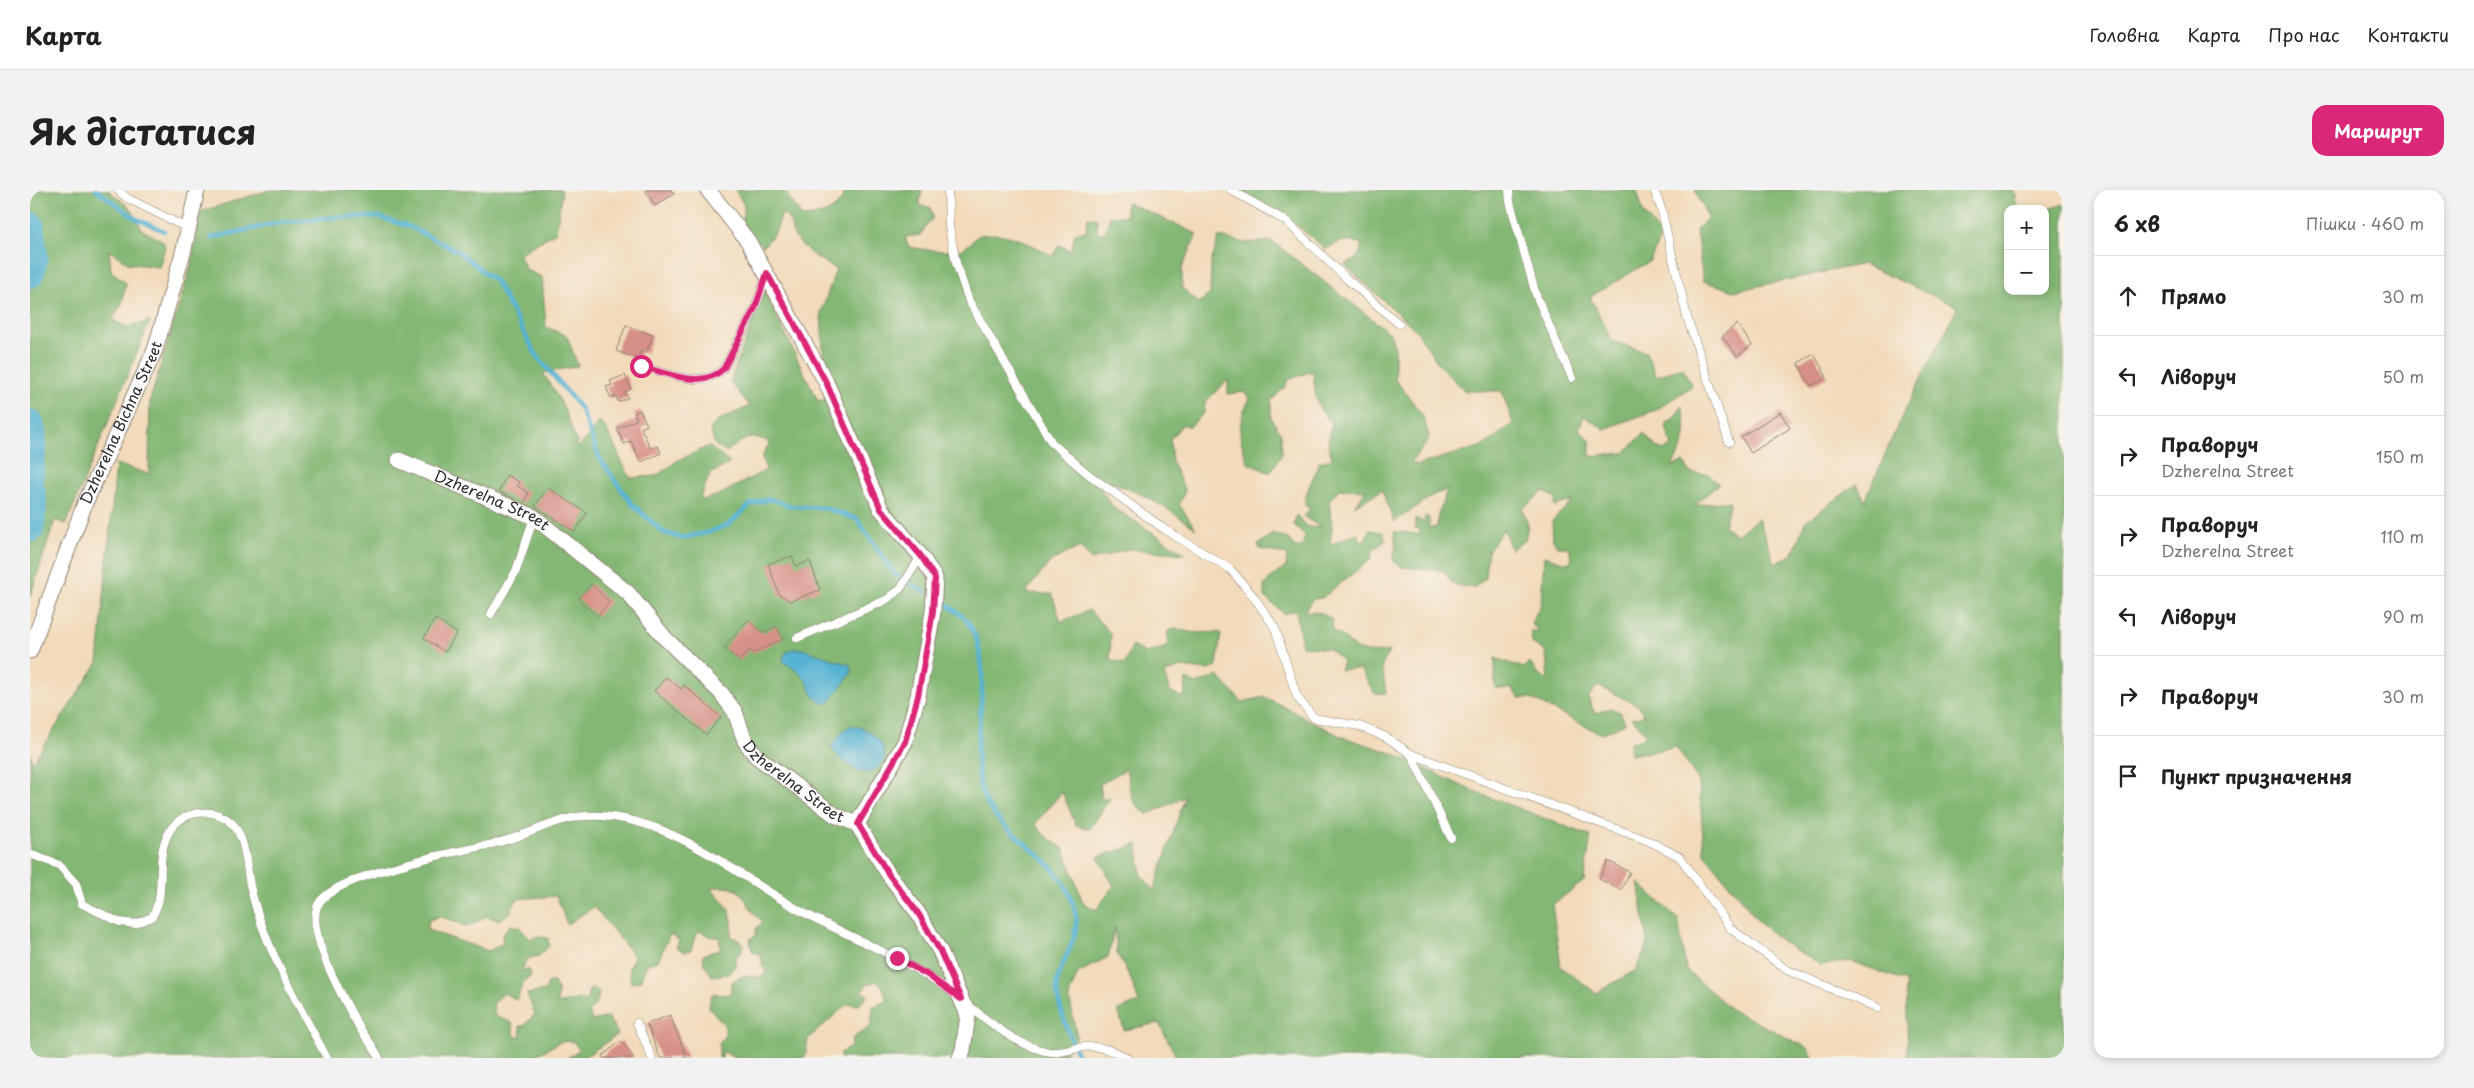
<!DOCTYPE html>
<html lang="uk">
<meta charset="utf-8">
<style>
:root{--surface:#fff;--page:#f2f2f2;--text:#222;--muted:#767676;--line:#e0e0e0;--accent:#db2777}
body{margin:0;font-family:"Playpen Sans",sans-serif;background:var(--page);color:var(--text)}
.controls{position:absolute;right:15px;top:15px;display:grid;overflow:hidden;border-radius:10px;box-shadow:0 2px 8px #0003}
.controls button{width:45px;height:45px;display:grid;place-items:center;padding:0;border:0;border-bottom:1px solid var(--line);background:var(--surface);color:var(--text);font:25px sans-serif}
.stop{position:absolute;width:15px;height:15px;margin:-11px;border:4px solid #db2777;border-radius:50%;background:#fff}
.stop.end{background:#db2777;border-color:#fff;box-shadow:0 1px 5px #0008}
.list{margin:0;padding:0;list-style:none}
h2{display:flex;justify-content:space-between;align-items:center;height:65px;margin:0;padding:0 20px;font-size:21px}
h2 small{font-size:16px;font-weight:400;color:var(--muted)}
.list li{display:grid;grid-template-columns:32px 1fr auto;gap:15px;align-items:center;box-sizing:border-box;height:80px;padding:0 20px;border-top:1px solid var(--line)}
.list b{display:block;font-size:19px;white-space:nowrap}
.list p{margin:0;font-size:16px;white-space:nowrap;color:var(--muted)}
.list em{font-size:16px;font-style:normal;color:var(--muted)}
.icon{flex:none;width:28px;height:28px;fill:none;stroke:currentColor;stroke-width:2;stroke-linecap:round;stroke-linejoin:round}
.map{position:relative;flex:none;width:2034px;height:868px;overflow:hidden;border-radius:15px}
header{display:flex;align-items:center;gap:30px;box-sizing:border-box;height:70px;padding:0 25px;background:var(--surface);border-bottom:1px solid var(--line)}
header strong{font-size:24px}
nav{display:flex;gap:28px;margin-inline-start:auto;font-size:18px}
.intro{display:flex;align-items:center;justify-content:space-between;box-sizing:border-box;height:120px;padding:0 30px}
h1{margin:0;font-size:35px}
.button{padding:12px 22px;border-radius:15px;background:var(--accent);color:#fff;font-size:18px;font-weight:700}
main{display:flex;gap:30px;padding:0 30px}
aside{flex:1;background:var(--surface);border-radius:15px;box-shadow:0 2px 8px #0003}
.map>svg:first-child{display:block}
.forest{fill:#83b773;stroke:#57714f;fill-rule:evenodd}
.water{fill:#55b2d3;stroke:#406e7f}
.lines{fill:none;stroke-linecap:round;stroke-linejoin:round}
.stream{stroke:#55b2d3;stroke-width:4.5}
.river{stroke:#55b2d3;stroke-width:28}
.building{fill:#d79087}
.lane-casing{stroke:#8e8272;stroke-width:9}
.street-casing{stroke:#8e8272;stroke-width:17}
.lane{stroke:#fff;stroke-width:8}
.street{stroke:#fff;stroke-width:15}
.route{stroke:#db2777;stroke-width:6}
.labels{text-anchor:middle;stroke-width:4;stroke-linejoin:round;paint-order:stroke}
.street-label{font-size:15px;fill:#2b2b2b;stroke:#f7f3e8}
</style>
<header>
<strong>Карта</strong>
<nav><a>Головна</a><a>Карта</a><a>Про нас</a><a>Контакти</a></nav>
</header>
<div class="intro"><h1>Як дістатися</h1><a class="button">Маршрут</a></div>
<main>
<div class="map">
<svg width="2034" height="868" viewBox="0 0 2034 868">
<rect width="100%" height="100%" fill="#f7f3e8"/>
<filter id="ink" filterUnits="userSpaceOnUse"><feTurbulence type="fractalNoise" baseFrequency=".02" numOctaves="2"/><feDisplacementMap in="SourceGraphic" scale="10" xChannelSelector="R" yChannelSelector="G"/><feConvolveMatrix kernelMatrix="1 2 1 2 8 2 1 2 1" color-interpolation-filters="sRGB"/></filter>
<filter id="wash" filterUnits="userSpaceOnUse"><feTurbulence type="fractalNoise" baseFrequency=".0096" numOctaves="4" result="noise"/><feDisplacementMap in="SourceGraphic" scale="20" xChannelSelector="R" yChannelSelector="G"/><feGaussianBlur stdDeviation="1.12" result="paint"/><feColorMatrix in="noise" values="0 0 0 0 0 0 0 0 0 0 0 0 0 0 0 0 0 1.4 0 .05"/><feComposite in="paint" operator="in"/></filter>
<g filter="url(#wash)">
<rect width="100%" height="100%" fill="#f2daba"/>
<path class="forest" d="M0,0H78L102,20L112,40L133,51L135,57L129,77L98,73L79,60L81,81L96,93L92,113L82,130L97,137L120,131L36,334L25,330L0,407Z
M239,0H532L526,42L489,64L496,80L512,87L516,137L537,146L548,176L513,183L532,214L549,258L570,231L575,237L600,288L626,286L647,271L679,256L700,273L680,284L670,308L673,310L689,305L736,280L732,267L740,252C718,242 714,250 696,262L685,255L680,239L687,231L720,216L700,192L734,101L788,211L796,209L791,123L806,79C791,70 775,62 765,47C758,37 766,35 752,23L746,41L733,57L712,36L714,15L705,0H749L756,3L772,27C792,25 809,23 815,0H892L889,16L900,17L903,27L890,45L875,47L879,57C896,60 912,62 929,60C938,59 943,47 951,45C977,40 1002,54 1023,67L1029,55L1041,61L1045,44L1056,41L1058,27L1067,29V42L1075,43L1080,26H1096V12L1167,44L1152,78V98L1169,113L1180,104L1181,73L1189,47L1216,53L1242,51L1360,143L1365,158V189L1393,226L1399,247L1395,255L1381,272L1387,275L1453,256L1483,234L1472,201H1435L1410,176L1387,141L1315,75C1326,70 1332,66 1331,53L1311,51L1296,59L1264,33L1209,0H1607L1613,22L1631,45L1620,71L1560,107L1582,151L1616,162L1626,186L1653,178L1662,196L1626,220L1574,239L1554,226L1549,239L1560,250V266L1595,263L1614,243L1626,257L1634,260L1642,256L1635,234L1643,229L1652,216C1659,241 1655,255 1642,276L1654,272L1660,283L1678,284L1689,294L1664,315L1700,311L1694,336L1707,345L1728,328L1745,374L1763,364L1775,332L1827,294L1835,311L1870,230L1928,117L1833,74L1705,101L1673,91L1666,40L1678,28L1665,0H1984L1987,19H1978V101H2015V20L2034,14V868H1878L1876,791L1820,771L1791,775L1752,752L1730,733L1674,663L1669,591L1646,557L1600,565V552L1610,550L1616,544L1602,528L1614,525L1608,515L1568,496L1558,507L1565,524L1580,518L1590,522L1595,533L1571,544L1500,508H1489L1482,499L1465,498V468L1494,478L1500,472L1507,484L1518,490L1516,462L1502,453L1501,440L1507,443L1508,441L1501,433L1511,414L1514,366L1536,373L1542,371L1539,357H1528L1523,350L1522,331L1542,311L1524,316L1526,309L1514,301L1492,319L1498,334L1495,350L1481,360L1474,339L1458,361L1455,388L1444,398L1422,394L1416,383L1411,380L1373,377L1363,371L1366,354L1364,342H1374L1389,345L1390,339L1385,338V328L1394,332L1395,326L1399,328V338L1407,337L1408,325L1417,300L1405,304L1364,332L1352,300L1324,316L1336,300L1309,299L1299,311L1302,337L1300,355L1327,343L1333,353L1340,340L1353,342L1356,350L1342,361L1341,369L1292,408L1283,409L1274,421L1292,423L1302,430L1303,442C1317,447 1313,449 1323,456C1332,464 1348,463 1359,461L1352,476L1356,503L1345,504L1330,479L1310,480L1313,471L1299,459L1272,456L1266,420L1254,424L1235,407L1234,396L1243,386L1256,377L1257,365L1230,359L1228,355L1243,343L1258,349L1268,359L1273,354L1275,345L1264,335L1266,325C1272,334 1278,339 1290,337L1274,327L1280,319L1275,315C1275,299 1285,288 1289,272L1302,269L1298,253L1302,233C1283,215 1286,205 1283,181L1258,190L1255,197L1241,211V228L1251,244L1252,264L1240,283L1218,273C1208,244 1206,236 1220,208L1214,202L1198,204V190L1175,212L1174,223L1160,237L1153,234L1140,249L1142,272L1155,301L1149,314L1166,339C1139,319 1115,304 1083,293L1070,299L1084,318L1156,364L1099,359L1061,370L1050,357L1021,371L995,403L1022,404L1031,432L1059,420L1081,444L1080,469L1095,474L1102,456L1116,463L1137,457L1138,441L1146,438C1165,446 1172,441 1191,443L1187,476L1177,480L1150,477L1134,484L1140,502L1154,508L1156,489L1166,494L1188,486L1212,512L1235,507L1310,546L1362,563L1443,601L1561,646L1554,691L1522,715L1531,777L1566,803L1606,780L1618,753L1608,692L1648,729L1656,780L1702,820L1778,858L1783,868H1147L1129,833L1094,840L1088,820L1109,812L1100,787L1087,764L1085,737L1078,767L1048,783L1039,806L1047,847L1035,863L997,856L1055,868H810V863L821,857L823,848L841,836L843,817L857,811L853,797L846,791L838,794L831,802L838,805L829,815L817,814L778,849L775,868H704L693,861L692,868H689V853L695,845V836L679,817L681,806L684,803L690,805L700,804L702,792C712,785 718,784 730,788L737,782L732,776V766L722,761L720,748L726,746V739L733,731C712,719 721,691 681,698C697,716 705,721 701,746L714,754L711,762L705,768L706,776L698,784L682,786L674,774L673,765L691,759L689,747H682L669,741L665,746L661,760L655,762L646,757L649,750L640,744L628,771L617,774L610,791L601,793L599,777L604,766L564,717L537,734L526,706L487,709L480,723L468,730L457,726L438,737L410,726L399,730L397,740L459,761L473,753L472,745L480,735L489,737L500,749L508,746L518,748L519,756L509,766L496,769L492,782L498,779L501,786L493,792L487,810L474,803L463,814L465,826L482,833L485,847H491L490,836H494L505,824L497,804L515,801L518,792H524L528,800L527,814L549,809L556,812L559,800L564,798L569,802L567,812L559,821L562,831L578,827L588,844L555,867L537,868L549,860L543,851L530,852L506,865V868H0V563L3,572L68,472L86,274L119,284L120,210L161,76L170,22ZM1096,579C1102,600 1096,611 1118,624L1155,607L1124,700L1111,685L1108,654L1068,667L1084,696L1066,720L1053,713L1034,659L1014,645L1005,634L1032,602L1046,635L1060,639L1080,608L1072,610L1070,594Z"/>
<path class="water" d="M764,459H772L820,475L822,482L798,514C781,511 782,498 773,486C768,480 760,476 754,472L753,467L757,462Z
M820,536C835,535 855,550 855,566C851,572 848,579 842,582C830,587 805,567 801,556L813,541Z"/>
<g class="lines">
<path class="stream" d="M66,0L105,28L134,41
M181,48L247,33L306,27H348L378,36L429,62L466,92L507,166L551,219L570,269L602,314L633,342L651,348L676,343L698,335L721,314L740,309L760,316L795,318L827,329L865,385L895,402
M914,412C921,418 932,424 937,431C970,478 937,548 951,599C965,650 1037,662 1046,727C1049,749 1031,771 1027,792C1024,807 1042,853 1049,868"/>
<path class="river" d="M0,35L4,69L0,84
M0,233L3,250L0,284
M0,295L3,314L0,339"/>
</g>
<g id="blocks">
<path class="building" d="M615,0H641L644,4L625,16Z
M1707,134L1722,155L1707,166L1692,146Z
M596,135L623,145L616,163L611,161L608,169L586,161Z
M1784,164L1797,187L1781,196L1768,173Z
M595,185L601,199L595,202L598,208L588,212L586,206L581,208L576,197L582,195L580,191Z
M610,220L617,235L611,238L621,259L628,256L631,263L611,272L601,251L594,254L587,239L607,229L604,223Z
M1750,222L1760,238L1721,263L1711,247Z
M477,285L489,292L487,296L499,303L493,314L469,301Z
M518,298L557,323L545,342L505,316Z
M762,366L766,376L780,371L790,400L760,411L749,404L738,374Z
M561,394L580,412L567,426L548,409Z
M405,429L427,443L415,462L394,448Z
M718,430L733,443L746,436L753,449L723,463L719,460L710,471L694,458Z
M636,487L651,499L654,495L691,527L676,545L624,501Z
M1578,671L1600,682L1591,700L1569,689Z
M640,825L657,868H630L617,834Z
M591,851L604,868H573L572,866Z"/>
</g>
</g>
<g filter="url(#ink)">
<use href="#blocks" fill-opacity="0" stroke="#8e8272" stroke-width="1"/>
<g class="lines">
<g class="lane-casing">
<path id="lane" d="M88,0L97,8L159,39
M918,0L919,37L926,73L939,111L1022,253L1058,284L1137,341L1200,379L1224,407L1245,438L1267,507L1284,528L1329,536L1356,547L1381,564L1619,651L1650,667L1701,739L1757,780L1848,818
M1201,0L1256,31L1317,89L1369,134
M1479,0L1480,12L1506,105L1542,188
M1624,0L1631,18L1657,127L1699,252
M611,176C637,183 674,200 694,178L725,118L737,85
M461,424L486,381L504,327
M767,448L856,410L871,398L891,366
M1381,564L1421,648
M0,664L29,675L46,694L52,714L89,732L105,734L122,727C125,721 128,715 129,709C133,686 127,663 139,642C152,620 184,616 202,633C216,648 216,675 220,695C233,755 268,814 297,868
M937,814C960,833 985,854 1015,861C1029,865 1039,859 1053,857C1069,855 1083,860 1097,868
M607,833L622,868
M349,868C344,856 334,846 328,835C314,810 277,745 287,717C295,694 360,678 383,672C414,663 446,659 477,650C501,643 532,627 556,626C638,622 708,687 776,724C827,750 879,771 926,805"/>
</g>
<g class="street-casing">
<g id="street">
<path id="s1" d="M369,270L504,327L598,403L635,448L691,503L705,522L715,551L726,566L805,625L827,634L875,552L888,506L903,422L905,388L891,366L851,319L796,192L718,51L678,0"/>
<path id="s2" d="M0,461L55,313L125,160L154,59L167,0"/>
<path d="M827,634L859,685L888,723L910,761L938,825L933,860L930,868"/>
</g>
</g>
<use href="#lane" class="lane"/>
<use href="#street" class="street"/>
</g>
</g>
<g class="lines" filter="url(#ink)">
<path class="route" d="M611,176C637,183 674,200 694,178L725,118L737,83L796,192L851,319L891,366L905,388L903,422L888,506L875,552L828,634L859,685L888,723L910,761L931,809L896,784L867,768"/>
</g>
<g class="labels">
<g class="street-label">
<text dy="5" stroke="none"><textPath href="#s2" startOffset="246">Dzherelna Bichna Street</textPath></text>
<text dy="5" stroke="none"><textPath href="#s1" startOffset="101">Dzherelna Street</textPath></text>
<text dy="5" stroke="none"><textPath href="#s1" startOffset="522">Dzherelna Street</textPath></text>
</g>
</g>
</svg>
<div class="controls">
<button>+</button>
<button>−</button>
</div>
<div class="stop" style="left:611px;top:176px"></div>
<div class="stop end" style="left:867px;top:768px"></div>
</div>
<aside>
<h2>6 хв<small>Пішки · 460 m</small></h2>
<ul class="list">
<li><svg class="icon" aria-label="ahead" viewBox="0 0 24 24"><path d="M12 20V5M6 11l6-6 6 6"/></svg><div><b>Прямо</b></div><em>30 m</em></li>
<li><svg class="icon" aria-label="left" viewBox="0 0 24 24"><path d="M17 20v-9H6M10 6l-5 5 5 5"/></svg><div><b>Ліворуч</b></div><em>50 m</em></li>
<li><svg class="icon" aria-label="right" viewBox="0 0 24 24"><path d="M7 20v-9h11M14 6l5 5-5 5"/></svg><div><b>Праворуч</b><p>Dzherelna Street</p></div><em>150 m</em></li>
<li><svg class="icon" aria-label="right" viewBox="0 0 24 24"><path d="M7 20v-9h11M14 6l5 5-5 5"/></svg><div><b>Праворуч</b><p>Dzherelna Street</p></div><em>110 m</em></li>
<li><svg class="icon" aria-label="left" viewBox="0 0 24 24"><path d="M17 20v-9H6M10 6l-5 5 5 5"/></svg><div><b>Ліворуч</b></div><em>90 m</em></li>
<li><svg class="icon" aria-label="right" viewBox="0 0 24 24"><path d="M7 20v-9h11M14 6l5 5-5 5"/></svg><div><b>Праворуч</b></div><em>30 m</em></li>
<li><svg class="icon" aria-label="arrive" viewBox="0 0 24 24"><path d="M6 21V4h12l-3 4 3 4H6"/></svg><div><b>Пункт призначення</b></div></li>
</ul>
</aside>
</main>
